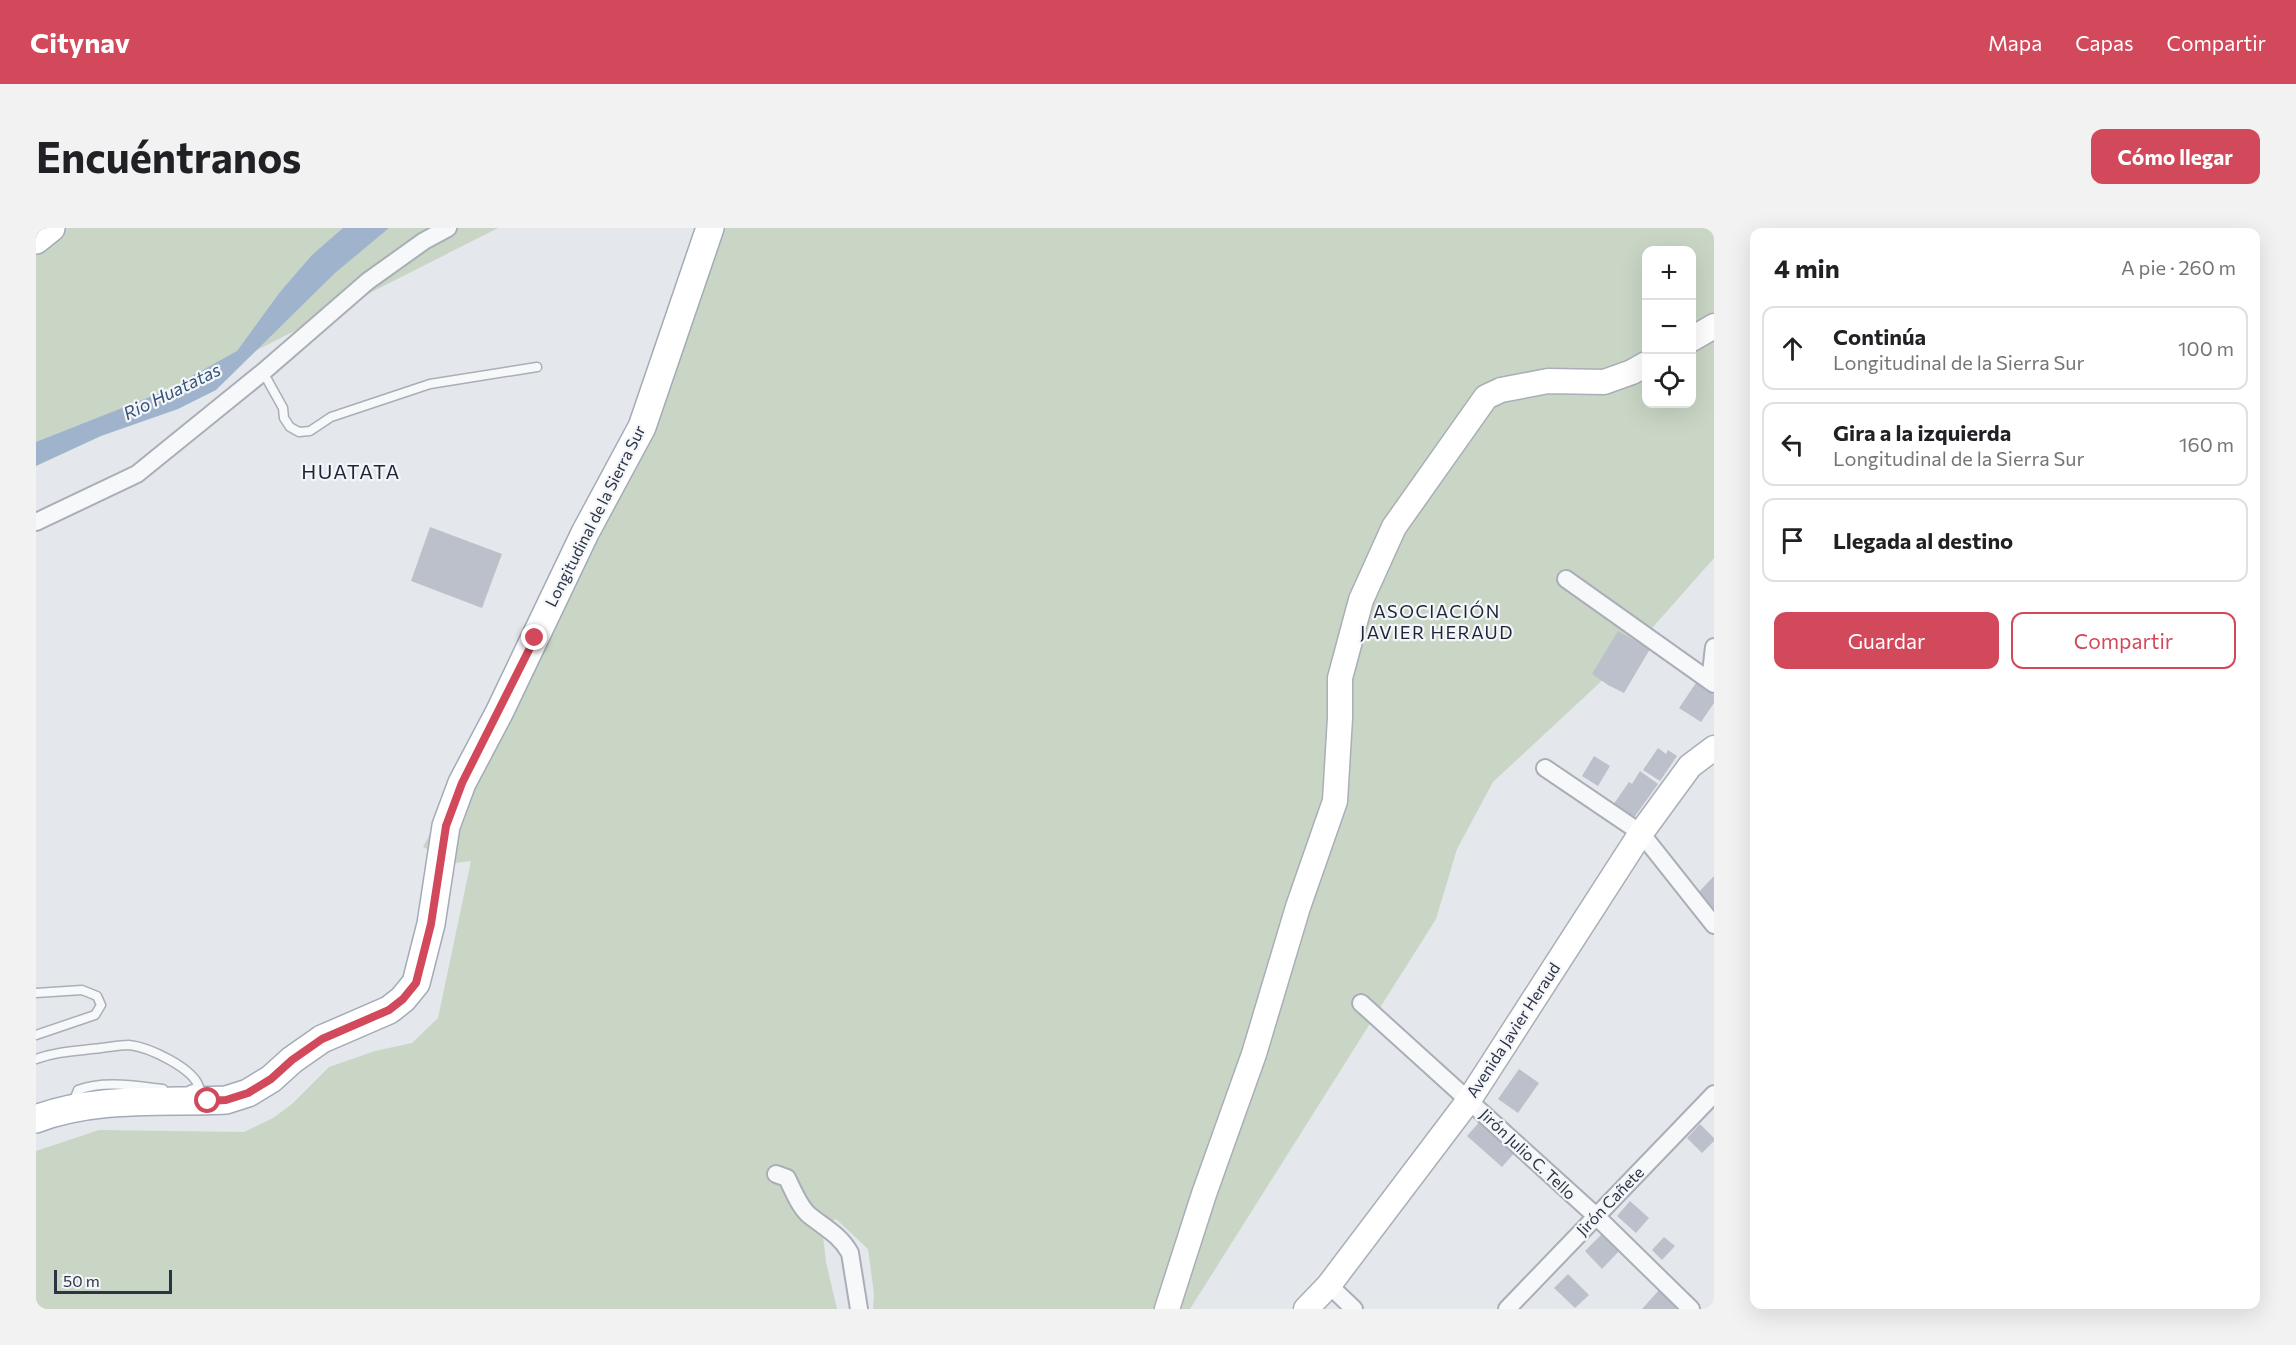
<!DOCTYPE html>
<html lang="es">
<meta charset="utf-8">
<style>
:root{--surface:#fff;--page:#f2f2f2;--text:#202124;--muted:#757577;--line:#e0e0e0;--accent:#d1495b}
body{margin:0;font-family:Commissioner,sans-serif;background:var(--page);color:var(--text)}
.controls{position:absolute;right:18px;top:18px;display:grid;overflow:hidden;border-radius:12px;box-shadow:0 6px 24px #0002}
.controls button{width:54px;height:54px;display:grid;place-items:center;padding:0;border:0;border-bottom:2px solid var(--line);background:var(--surface);color:var(--text);font:30px sans-serif}
.scale{position:absolute;left:18px;bottom:15px;width:118px;box-sizing:border-box;padding-left:6px;border:3px solid #2b3445;border-top:0;font-size:16px;line-height:21px;white-space:nowrap;color:#2b3445;-webkit-text-stroke:4px #f4f6f9;paint-order:stroke}
.stop{position:absolute;width:18px;height:18px;margin:-14px;border:4px solid #d1495b;border-radius:50%;background:#fff}
.stop.end{background:#d1495b;border-color:#fff;box-shadow:0 2px 6px #0008}
.list{margin:0;padding:0;list-style:none}
h2{display:flex;justify-content:space-between;align-items:center;height:78px;margin:0;padding:0 24px;font-size:26px}
h2 small{font-size:20px;font-weight:400;color:var(--muted)}
.list li{display:grid;grid-template-columns:39px 1fr auto;gap:18px;align-items:center;box-sizing:border-box;height:84px;margin:0 12px 12px;padding:0 12px;border:2px solid var(--line);border-radius:12px}
.list b{display:block;font-size:22px;white-space:nowrap}
.list p{margin:0;font-size:20px;white-space:nowrap;color:var(--muted)}
.list em{font-size:20px;font-style:normal;color:var(--muted)}
.actions{display:flex;gap:12px;padding:18px 24px}
.actions a{flex:1;padding:14px 0;border:2px solid var(--accent);border-radius:12px;text-align:center;font-size:21px;color:var(--accent)}
.actions .main{background:var(--accent);color:#fff}
.icon{flex:none;width:33px;height:33px;fill:none;stroke:currentColor;stroke-width:2;stroke-linecap:round;stroke-linejoin:round}
.map{position:relative;flex:none;width:1678px;height:1081px;overflow:hidden;border-radius:12px}
header{display:flex;align-items:center;gap:36px;box-sizing:border-box;height:84px;padding:0 30px;background:var(--accent);color:#fff}
header strong{font-size:28px}
nav{display:flex;gap:33px;margin-inline-start:auto;font-size:21px}
.intro{display:flex;align-items:center;justify-content:space-between;box-sizing:border-box;height:144px;padding:0 36px}
h1{margin:0;font-size:42px}
.button{padding:15px 27px;border-radius:12px;background:var(--accent);color:#fff;font-size:21px;font-weight:700}
main{display:flex;gap:36px;padding:0 36px}
aside{flex:1;background:var(--surface);border-radius:12px;box-shadow:0 6px 24px #0002}
.map>svg:first-child{display:block}
.green{fill:#c9d6c5;fill-rule:evenodd}
.water{fill:#9fb4cc}
.building{fill:#bbc0ca}
.lines{fill:none;stroke-linecap:round;stroke-linejoin:round}
.service-casing{stroke:#a9aeb7;stroke-width:11}
.minor-casing{stroke:#a9aeb7;stroke-width:20}
.secondary-casing{stroke:#a9aeb7;stroke-width:27}
.primary-casing{stroke:#a3abb8;stroke-width:30}
.service{stroke:#f7f8fa;stroke-width:8}
.minor{stroke:#f7f8fa;stroke-width:16}
.secondary{stroke:#fff;stroke-width:24}
.primary{stroke:#fff;stroke-width:27}
.route{stroke:#d1495b;stroke-width:8}
.labels{text-anchor:middle;stroke-width:4.5;stroke-linejoin:round;paint-order:stroke}
.street-label{font-size:16px;fill:#2b3445;stroke:#f4f6f9}
.water-label{font-size:18px;font-style:italic;fill:#34527a;stroke:#f4f6f9}
.neighbourhood-label{font-size:18px;letter-spacing:1.5px;fill:#1d2536;stroke:#f4f6f9}
.quarter-label{font-size:20px;letter-spacing:1.5px;fill:#1d2536;stroke:#f4f6f9}
</style>
<header>
<strong>Citynav</strong>
<nav><a>Mapa</a><a>Capas</a><a>Compartir</a></nav>
</header>
<div class="intro"><h1>Encuéntranos</h1><a class="button">Cómo llegar</a></div>
<main>
<div class="map">
<svg width="1678" height="1081" viewBox="0 0 1678 1081">
<rect width="100%" height="100%" fill="#e4e7ec"/>
<path class="green" d="M0,0H462L0,234Z
M669,0H1678V330L1587,433L1457,554L1421,621L1400,691L1154,1081H837L838,1066L832,1021L800,991L786,999L790,1034L801,1081H0V923L63,902L208,904L237,890L256,876L293,839L339,823L376,815L402,790L435,633L419,635L387,619L575,260ZM1610,22H1656V176H1610Z"/>
<path class="water" d="M307,0H353L299,45L180,162L142,181L65,208L0,238V214L129,163L201,123L244,64L276,27Z"/>
<path class="building" d="M394,299L466,326L446,380L375,353Z
M1582,403L1614,421L1588,465L1572,457L1556,446Z
M1660,455L1678,467V475L1665,494L1643,480Z
M1622,520L1630,526L1632,522L1641,528L1624,553L1607,542Z
M1558,528L1574,538L1562,558L1546,548Z
M1604,543L1622,556L1597,591L1577,577L1593,554L1596,556Z
M1678,648V685L1660,667Z
M1483,841L1503,855L1482,885L1462,871Z
M1446,891L1481,922L1466,939L1431,908Z
M1664,896L1678,910V913L1666,925L1651,910Z
M1594,973L1613,990L1600,1005L1581,988Z
M1567,1005L1584,1022L1566,1041L1549,1023Z
M1628,1009L1639,1018L1626,1032L1616,1022Z
M1532,1046L1553,1067L1539,1080L1518,1060Z
M1624,1061L1644,1081H1606Z"/>
<g class="lines">
<g class="service-casing">
<path id="service" d="M227,144L247,180L248,190L254,199L263,204L274,203L295,189L394,156L501,139
M0,765L46,762L61,768L65,777L59,787L0,807
M0,831C22,823 42,823 65,820C73,819 84,817 93,817C113,819 157,840 163,859L154,862
M36,877L42,862C68,852 100,858 127,861"/>
</g>
<g class="minor-casing">
<path id="minor" d="M0,294L101,246L227,144L332,53L388,13L412,0
M1530,351L1678,456
M1678,419L1675,445L1678,453
M1509,540L1605,605L1678,697
M1325,775L1560,988L1655,1081
M740,946L751,950C757,962 763,978 773,987C788,999 804,1007 814,1025L823,1081
M1293,1057L1318,1081
M1471,1081L1678,866"/>
</g>
<g class="secondary-casing">
<path id="secondary" d="M1656,111L1678,98
M1131,1081L1168,966L1218,826L1262,679L1299,573L1304,490V450L1325,372L1358,299L1450,169L1465,162L1512,153L1568,154L1596,144L1610,136
M1270,1081L1293,1057L1433,872L1605,605L1654,538L1678,520"/>
</g>
<g class="primary-casing">
<path id="primary" d="M0,12L15,0
M0,891C60,868 127,875 190,872L212,865L235,851L256,832L286,811L353,782L367,771L380,755L395,696L410,598L426,555L463,485L549,305L606,199L674,0"/>
</g>
<use href="#service" class="service"/>
<use href="#minor" class="minor"/>
<use href="#secondary" class="secondary"/>
<use href="#primary" class="primary"/>
</g>
<g class="lines">
<path class="route" d="M172,873L190,872L212,865L235,851L256,832L286,811L353,782L367,771L380,755L395,696L410,598L426,555L499,410"/>
</g>
<g class="labels">
<g class="street-label">
<text transform="translate(559 288) rotate(-63)" y="6">Longitudinal de la Sierra Sur</text>
<text transform="translate(1477 802) rotate(-57)" y="6">Avenida Javier Heraud</text>
<text transform="translate(1492 926) rotate(43)" y="6">Jirón Julio C. Tello</text>
<text transform="translate(1574 973) rotate(-46)" y="6">Jirón Cañete</text>
</g>
<g class="water-label">
<text transform="translate(136 164) rotate(-26)" y="6">Rio Huatatas</text>
</g>
<g class="neighbourhood-label">
<text x="1401" y="390">ASOCIACIÓN<tspan x="1401" dy="21">JAVIER HERAUD</tspan></text>
</g>
<g class="quarter-label">
<text x="315" y="251">HUATATA</text>
</g>
</g>
</svg>
<div class="controls">
<button>+</button>
<button>−</button>
<button><svg class="icon" aria-label="locate" viewBox="0 0 24 24"><circle cx="12" cy="12" r="6"/><path d="M12 2v4M12 18v4M2 12h4M18 12h4"/></svg></button>
</div>
<div class="scale">50 m</div>
<div class="stop" style="left:172px;top:873px"></div>
<div class="stop end" style="left:499px;top:410px"></div>
</div>
<aside>
<h2>4 min<small>A pie · 260 m</small></h2>
<ul class="list">
<li><svg class="icon" aria-label="ahead" viewBox="0 0 24 24"><path d="M12 20V5M6 11l6-6 6 6"/></svg><div><b>Continúa</b><p>Longitudinal de la Sierra Sur</p></div><em>100 m</em></li>
<li><svg class="icon" aria-label="left" viewBox="0 0 24 24"><path d="M17 20v-9H6M10 6l-5 5 5 5"/></svg><div><b>Gira a la izquierda</b><p>Longitudinal de la Sierra Sur</p></div><em>160 m</em></li>
<li><svg class="icon" aria-label="arrive" viewBox="0 0 24 24"><path d="M6 21V4h12l-3 4 3 4H6"/></svg><div><b>Llegada al destino</b></div></li>
</ul>
<div class="actions"><a class="main">Guardar</a><a>Compartir</a></div>
</aside>
</main>
